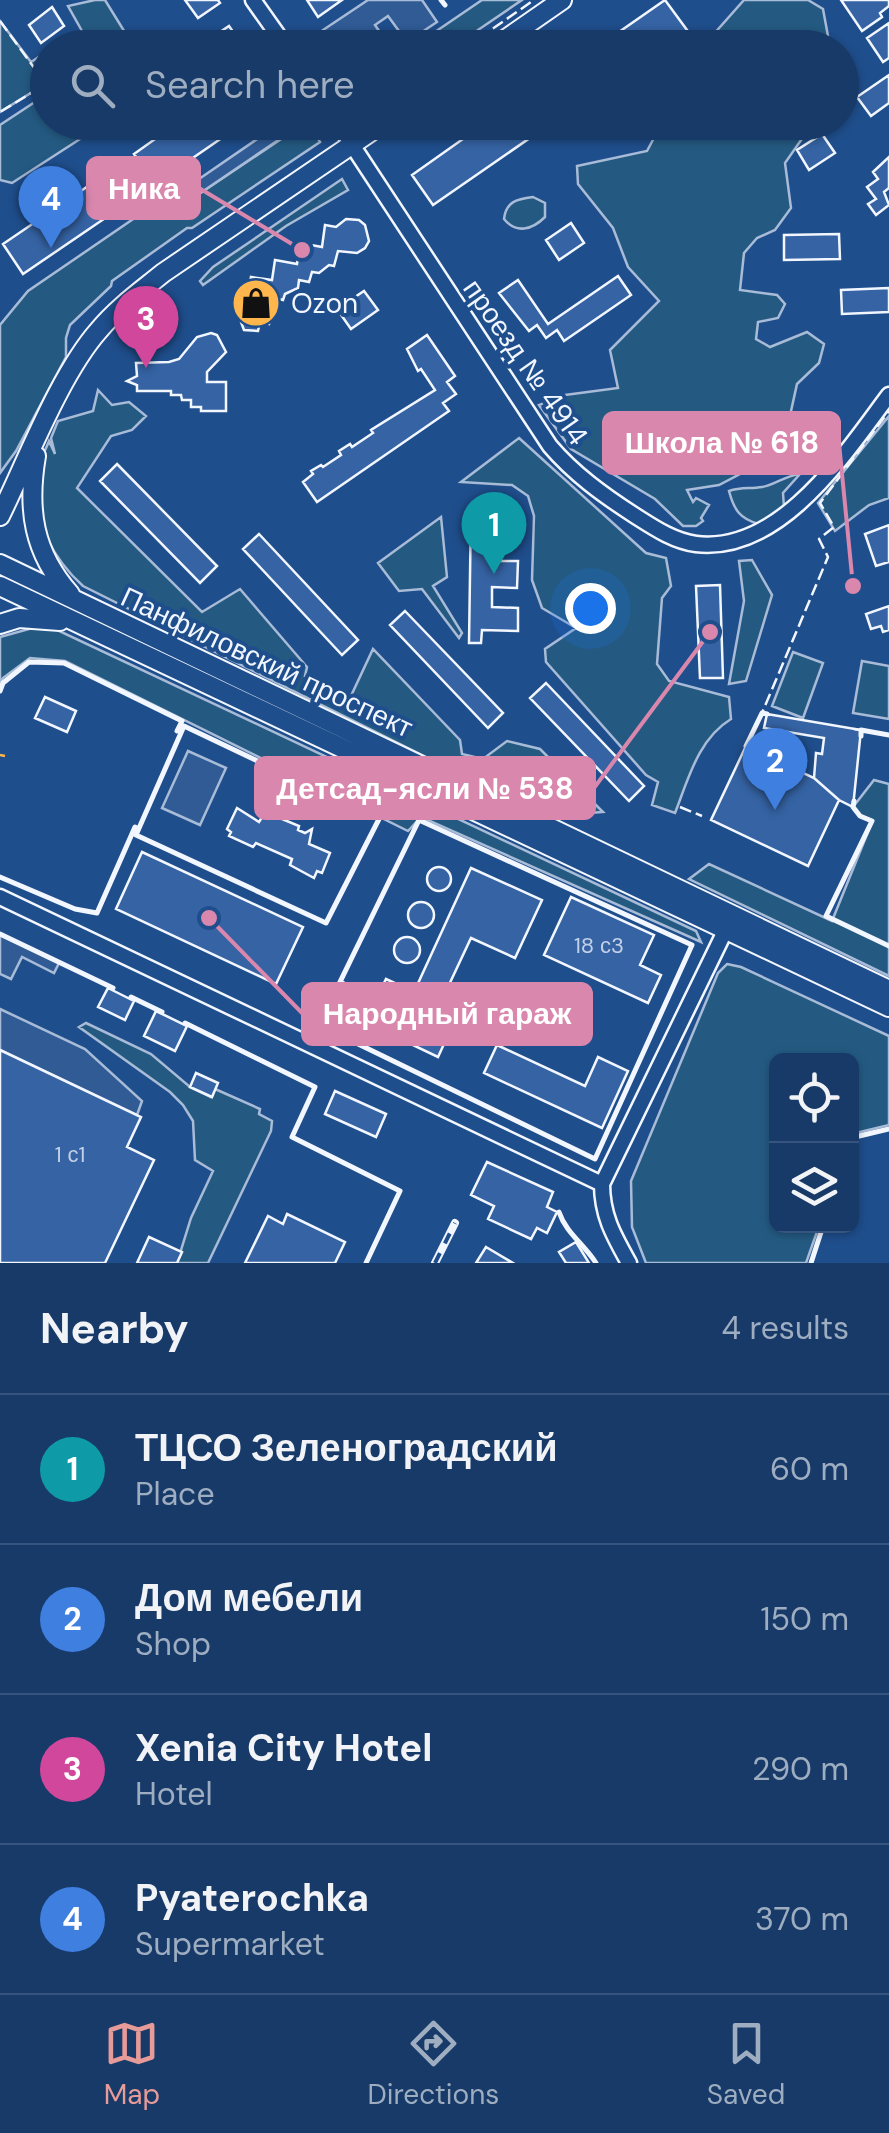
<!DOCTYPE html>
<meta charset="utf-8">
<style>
:root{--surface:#173a69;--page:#244571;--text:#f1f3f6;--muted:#9eadc0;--line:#36547d;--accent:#e69b98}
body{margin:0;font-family:"DM Sans",sans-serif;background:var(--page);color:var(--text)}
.controls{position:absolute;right:30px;bottom:30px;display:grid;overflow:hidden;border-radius:15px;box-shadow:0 2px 8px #0004}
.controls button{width:90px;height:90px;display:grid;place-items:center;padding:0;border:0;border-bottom:2px solid var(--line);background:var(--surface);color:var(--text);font:50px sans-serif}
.you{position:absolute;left:590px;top:608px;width:35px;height:35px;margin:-25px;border:8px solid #fff;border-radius:50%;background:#1a73e8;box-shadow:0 0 0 15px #1a73e833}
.badge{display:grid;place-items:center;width:65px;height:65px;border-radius:50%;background:var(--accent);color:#fff;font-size:32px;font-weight:700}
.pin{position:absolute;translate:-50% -82px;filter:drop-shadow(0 2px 5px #0008)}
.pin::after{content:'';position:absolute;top:52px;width:35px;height:30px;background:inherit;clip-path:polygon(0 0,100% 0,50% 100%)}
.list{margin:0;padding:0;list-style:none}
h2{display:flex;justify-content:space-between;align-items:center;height:130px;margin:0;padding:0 40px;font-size:42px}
h2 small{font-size:32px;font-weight:400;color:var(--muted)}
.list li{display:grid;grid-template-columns:65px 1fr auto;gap:30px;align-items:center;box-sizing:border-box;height:150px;padding:0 40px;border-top:2px solid var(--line)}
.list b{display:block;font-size:38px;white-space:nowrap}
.list p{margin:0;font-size:32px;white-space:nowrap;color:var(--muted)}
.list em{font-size:32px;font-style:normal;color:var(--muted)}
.icon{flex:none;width:55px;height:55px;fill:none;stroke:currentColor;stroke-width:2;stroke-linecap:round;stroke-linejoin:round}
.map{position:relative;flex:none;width:889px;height:1263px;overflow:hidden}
.search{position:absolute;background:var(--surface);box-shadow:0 2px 8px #0004;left:30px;right:30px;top:30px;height:110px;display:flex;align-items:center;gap:25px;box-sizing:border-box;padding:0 35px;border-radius:55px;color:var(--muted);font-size:38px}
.sheet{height:730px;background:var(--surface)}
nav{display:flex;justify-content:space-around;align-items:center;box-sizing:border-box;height:140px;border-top:2px solid var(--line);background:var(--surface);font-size:28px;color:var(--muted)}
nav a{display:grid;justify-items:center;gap:5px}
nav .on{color:var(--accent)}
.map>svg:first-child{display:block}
.green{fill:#245a82;stroke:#a8bbd7;stroke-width:2.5}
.parking{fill:#305b95;stroke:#a8bbd7;stroke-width:2.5}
.building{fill:#3563a3;stroke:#f2f6ff;stroke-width:2.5}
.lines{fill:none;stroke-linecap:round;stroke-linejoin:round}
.minor-casing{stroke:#f2f6ff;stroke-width:19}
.major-casing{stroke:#f2f6ff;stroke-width:22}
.minor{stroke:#1f4e8c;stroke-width:14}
.major{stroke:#1f4e8c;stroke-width:18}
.rail-casing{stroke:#f2f6ff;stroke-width:8}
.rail{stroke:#1f4e8c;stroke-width:4;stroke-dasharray:11;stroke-linecap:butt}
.fence{stroke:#f2f6ff;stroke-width:2.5;stroke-dasharray:12 5;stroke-linecap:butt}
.wall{stroke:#f2f6ff;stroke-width:5}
.power{stroke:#ffb74d;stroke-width:2.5;stroke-dasharray:35 8 5 8;stroke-linecap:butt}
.labels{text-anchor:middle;stroke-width:8;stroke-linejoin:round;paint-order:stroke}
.number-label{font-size:22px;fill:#c3d1e8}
.poi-label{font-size:28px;fill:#f2f6ff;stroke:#1f4e8c;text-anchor:start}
.street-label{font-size:28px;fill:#f2f6ff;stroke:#1f4e8c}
.leader{fill:none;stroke:#da87ad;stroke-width:4}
.callout-dot{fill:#da87ad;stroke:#1f4e8c;stroke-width:4}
.callout{fill:#da87ad;stroke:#da87ad;stroke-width:4}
.callout-label{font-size:30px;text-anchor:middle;font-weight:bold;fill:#fff}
</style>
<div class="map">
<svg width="889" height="1263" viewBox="0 0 889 1263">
<rect width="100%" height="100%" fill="#1f4e8c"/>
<path class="green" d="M95,0H105L134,47H54L82,31L68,6Z
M482,0H522L453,47H413Z
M744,0H808L823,9L830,47H718L713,35Z
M0,21L31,62L48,51L47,83L0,112Z
M47,94L48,122L88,123L94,130L12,183L0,180V125Z
M305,123H309L320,142L192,228H187L112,281L111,286L70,325L66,338V357L16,451L0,473V325L28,291L180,187L190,200Z
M662,123H813L785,163L791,208L775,230L757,238L744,253L740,290L777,295L785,304L778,318L758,322L756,339L770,347L807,332L824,344L819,363L797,384L782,452L719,485L687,490L693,502L696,498L709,505L701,518L703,521L696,526H683L655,499L571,449L539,405L565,395L618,388L610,350L659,301L628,267L613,228L578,184L577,166L647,151Z
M342,179L348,190L286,226L203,285L200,281L213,267Z
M533,197L545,203V217C532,230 516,234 504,219C506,202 516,199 533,197Z
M98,390L112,405L129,402L146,416L132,430L111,436L77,488L202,612L240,589L307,667L305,676L350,698L373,649L460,740L462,754L483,759L507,741L540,749L603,812L589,813L568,802L559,817L466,777L83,586C56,562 29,517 34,479C36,466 45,452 49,441L55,454L51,438L58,421L93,411Z
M889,416V498L869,505L835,531L818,503Z
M519,438L646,553L666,558L671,586L662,598L657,664L669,681L729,697L731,719C698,739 688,780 675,813L652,805L658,782L646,775L546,662L545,649L576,628L542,608L532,580L534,516L528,496L512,485L461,482Z
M800,474L783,493L784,507L759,524C740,519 734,510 729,491C741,487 750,489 762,487C773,486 784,476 800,474Z
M441,517L447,577L433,586L462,633L459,638L422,589L399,591L378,563Z
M752,560L772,595L746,681L729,684L744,601L739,561Z
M36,627L53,628L696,931L701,942L421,817L408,831L65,661L30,658L3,678L0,685V637Z
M793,652L823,663L803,718L772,706Z
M862,661L889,666V719L853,713Z
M874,780L889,784V976L689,879L709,864L832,921L872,822L860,816L853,807Z
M727,964L741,967L889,1036V1125L852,1134V1060H776V1226H819L806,1263H646L632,1227L631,1181L718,973Z
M86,1023L151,1054L190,1087L211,1097L215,1089L260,1109L259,1114L272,1121L271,1131L208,1263H177L191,1218L213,1171L195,1160L193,1121L183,1105L170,1092L79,1027Z"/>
<path class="parking" d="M368,0H422L437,22L407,42L388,16L375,25L390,47H326L317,34Z
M282,122L302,124L190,200L183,190Z
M188,751L226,768L200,825L162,808Z
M0,934L59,963L54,973L22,957L11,979L0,974Z
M0,1009L85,1049L142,1101L137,1115L0,1050Z"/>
<path class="building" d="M185,0H218L220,3L198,18Z
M307,0H342L318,17Z
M665,0L687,30L662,48H596Z
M841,0H889V6L880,13L882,17L862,31Z
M52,7L64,26L41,43L29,25Z
M889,23V58L883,62L867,38Z
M229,26L236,36L239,34L248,48H218L211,38Z
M889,75V103L871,116L857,97Z
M179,122H245L155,184L134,154Z
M487,122H553L433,205L412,175Z
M822,134L835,153L809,170L797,150Z
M889,157V188L884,192L889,205L876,215L868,204L876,199L867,187L878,179L873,172Z
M122,163L142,193L23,274L3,244Z
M346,219L359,220L365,225L369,241L365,248L357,253L338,251L334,266L329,265L319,273L312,272L309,282L299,280L298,288L285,294L283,300L274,298L269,324L260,322L258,331L244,330L241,322L250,298L248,293L251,277L272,280L275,260L297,264L300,243L322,247L325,225L336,227Z
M571,223L584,243L559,260L546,240Z
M839,234L840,259L784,260V235Z
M618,276L631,295L564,341L557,330L546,338L537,325L529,331L499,293L518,280L548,324Z
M889,288V312L842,314L841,290Z
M364,291L378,310L351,329L337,309Z
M211,333L217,335L226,352L207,372V382H226V411H201V407H191V400H182L181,395H171V391H137V385L127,381L137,376L136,363L169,362L179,359L197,337Z
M427,335L455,376L447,382L456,394L443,403L449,411L317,502L303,482L313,474L311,471L321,465L323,467L341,455L339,451L350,444L352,447L373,433L371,430L435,390L421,369L418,371L407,349Z
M117,464L217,566L200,583L100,481Z
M471,509H483V514L520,515L519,542L495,541V561H518L517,588L492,587V607L518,608V631L482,630L481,643H469Z
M889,525V562L876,566L865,534Z
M259,534L358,640L342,655L243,549Z
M720,585L723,678H700L696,586Z
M889,606V630L883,632L881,626L871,629L866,614Z
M405,611L503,713L488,728L390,625Z
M546,683L644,786L629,801L530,698Z
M45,697L76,711L67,732L35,718Z
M767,714L861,730L853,807L839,800L814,778L816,753L822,754L824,738L764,728Z
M746,746L814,778L839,800L808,866L711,820Z
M237,808L259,822L268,808L270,814L299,826L298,830L305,833L312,829L309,844L330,853L322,873L317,871L314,878L290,865L292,859L256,843L253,847L229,836L231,832L227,829Z
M142,852L303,927L276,984L116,909Z
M427 879a12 12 0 1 1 24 0a12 12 0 1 1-24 0Z
M471,868L542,900L515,958L471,938L448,987L466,996L438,1057L398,1038L403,1028L370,1012L386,979L414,992Z
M571,897L654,935L640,965L661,975L648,1003L544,955Z
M408 915a13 13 0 1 1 26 0a13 13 0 1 1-26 0Z
M394 950a13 13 0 1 1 26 0a13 13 0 1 1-26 0Z
M341,981L353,987L340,1014L328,1008Z
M108,988L134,1001L125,1020L98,1007Z
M156,1011L187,1026L175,1051L144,1036Z
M497,1045L585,1086L598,1057L628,1071L602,1128L484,1073Z
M0,1050L141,1117L127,1147L154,1160L105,1263H0Z
M196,1073L218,1083L212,1097L190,1087Z
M335,1091L386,1114L376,1137L325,1114Z
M487,1162L553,1192L547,1207L557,1212L547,1233L537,1228L531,1239L488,1219L494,1206L471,1195Z
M287,1214L345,1242L335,1263H245L268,1216L283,1224Z
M149,1237L182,1252L177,1263H137Z
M576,1242L589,1263H566L559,1252Z
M486,1247L513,1263H476Z"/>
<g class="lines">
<g class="minor-casing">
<path id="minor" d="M253,0L287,48
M337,122L550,446C574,474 603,495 634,515C653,527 673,541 696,544C781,554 846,452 889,395
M0,897L602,1184
M629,1263C614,1236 602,1216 602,1184L728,925"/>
</g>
<g class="major-casing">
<path id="major" d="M493,48L562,0
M36,456C27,509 33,552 70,594
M0,516C27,461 60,374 99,330C117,308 141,291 163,273L385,122
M0,564L889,990
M0,586L889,1007
M0,624L19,618L60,621"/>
</g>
<use href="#minor" class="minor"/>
<use href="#major" class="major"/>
<g class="rail-casing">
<path id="rail" d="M435,1263L455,1223"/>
</g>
<use href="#rail" class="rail"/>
<path class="fence" d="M0,21L46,84L0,112
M465,48L534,0
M770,715L762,713L828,557L819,539L834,527L820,503L889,411
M854,729L889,735
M680,807L702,816"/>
<path class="wall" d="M441,0L445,5
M0,691L3,683L29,662L64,663L182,721L177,731
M184,726L379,819L326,923L136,835Z
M861,736V730L889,735
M746,746L762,713L767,714
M854,801L853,807L860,816L872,821L826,916L889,946
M419,820L692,945L595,1159L319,1025Z
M0,877L75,909L97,913L135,827
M0,934L113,988
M131,997L162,1012
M185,1023L315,1087L292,1137L400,1191L366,1263
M852,1147L855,1137L889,1129
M559,1212C566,1233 584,1244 596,1263
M811,1263L823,1226"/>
<path class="power" d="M0,755L5,756"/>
</g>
<defs>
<g id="shop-disc" transform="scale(2.5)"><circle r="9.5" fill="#ffb74d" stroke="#1f4e8c"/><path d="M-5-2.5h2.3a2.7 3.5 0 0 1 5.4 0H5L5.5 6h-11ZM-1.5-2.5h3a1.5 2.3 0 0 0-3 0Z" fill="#111"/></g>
</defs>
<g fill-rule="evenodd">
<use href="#shop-disc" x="256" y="303"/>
</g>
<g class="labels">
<g class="number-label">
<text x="599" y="953">18 с3</text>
<text x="70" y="1162">1 с1</text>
</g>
<g class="poi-label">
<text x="291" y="313">Ozon</text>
</g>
<g class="street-label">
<text transform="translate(526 362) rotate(55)" y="10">проезд № 4914</text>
<text transform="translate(267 662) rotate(25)" y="10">Панфиловский проспект</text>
</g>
</g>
<path class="leader" d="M302 250L199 188M853 586L839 443M710 632L594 788M209 918L303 1014"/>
<g class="callout-dot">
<circle cx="302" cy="250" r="10"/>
<circle cx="853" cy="586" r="10"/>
<circle cx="710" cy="632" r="10"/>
<circle cx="209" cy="918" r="10"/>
</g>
<g class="callout">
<rect x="88" y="158" width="111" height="60" rx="10"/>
<rect x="604" y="413" width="235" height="60" rx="10"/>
<rect x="256" y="758" width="338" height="60" rx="10"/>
<rect x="303" y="984" width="288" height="60" rx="10"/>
</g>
<g class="callout-label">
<text x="144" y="199">Ника</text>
<text x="722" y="453">Школа № 618</text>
<text x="425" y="799">Детсад-ясли № 538</text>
<text x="447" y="1024">Народный гараж</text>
</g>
</svg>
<div class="controls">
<button><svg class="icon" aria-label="locate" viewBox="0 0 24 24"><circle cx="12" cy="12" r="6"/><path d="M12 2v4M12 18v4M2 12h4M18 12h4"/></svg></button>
<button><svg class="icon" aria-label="layers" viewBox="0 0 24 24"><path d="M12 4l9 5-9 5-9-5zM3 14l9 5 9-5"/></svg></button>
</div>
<div class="you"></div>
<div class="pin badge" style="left:494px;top:574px;background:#0f9aa8">1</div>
<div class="pin badge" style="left:775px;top:810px;background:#3f7fe0">2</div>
<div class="pin badge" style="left:146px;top:368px;background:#d1479c">3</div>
<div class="pin badge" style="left:51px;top:248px;background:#3f7fe0">4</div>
<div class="search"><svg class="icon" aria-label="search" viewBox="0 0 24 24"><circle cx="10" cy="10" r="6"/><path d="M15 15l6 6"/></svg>Search here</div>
</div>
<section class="sheet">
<h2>Nearby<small>4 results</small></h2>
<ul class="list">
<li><span class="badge" style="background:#0f9aa8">1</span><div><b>ТЦСО Зеленоградский</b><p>Place</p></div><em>60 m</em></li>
<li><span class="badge" style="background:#3f7fe0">2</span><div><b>Дом мебели</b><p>Shop</p></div><em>150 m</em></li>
<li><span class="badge" style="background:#d1479c">3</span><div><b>Xenia City Hotel</b><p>Hotel</p></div><em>290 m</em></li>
<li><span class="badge" style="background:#3f7fe0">4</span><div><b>Pyaterochka</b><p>Supermarket</p></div><em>370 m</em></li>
</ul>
</section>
<nav>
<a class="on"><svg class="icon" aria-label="map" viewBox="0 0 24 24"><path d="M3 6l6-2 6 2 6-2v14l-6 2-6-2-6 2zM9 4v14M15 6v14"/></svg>Map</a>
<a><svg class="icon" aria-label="directions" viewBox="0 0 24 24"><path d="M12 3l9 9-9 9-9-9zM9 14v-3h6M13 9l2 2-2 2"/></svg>Directions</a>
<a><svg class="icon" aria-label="saved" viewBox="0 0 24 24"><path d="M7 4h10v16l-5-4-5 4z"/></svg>Saved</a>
</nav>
